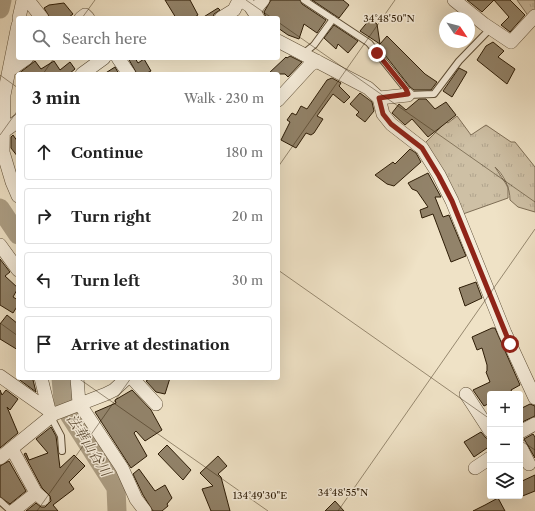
<!DOCTYPE html>
<meta charset="utf-8">
<style>
:root{--surface:#fff;--page:#f6f6f6;--text:#222;--muted:#767676;--line:#e0e0e0}
body{margin:0;font-family:"Libre Caslon Text","Noto Serif JP",serif;background:var(--page);color:var(--text)}
.controls{position:absolute;right:12px;bottom:12px;display:grid;overflow:hidden;border-radius:4px;box-shadow:0 4px 16px #0002}
.controls button{width:36px;height:36px;display:grid;place-items:center;padding:0;border:0;border-bottom:1px solid var(--line);background:var(--surface);color:var(--text);font:20px sans-serif}
.compass{position:absolute;left:439px;top:12px;width:36px;height:36px;border-radius:50%;background:var(--surface);box-shadow:0 4px 16px #0002;rotate:125deg}
.stop{position:absolute;width:12px;height:12px;margin:-9px;border:3px solid #8f2418;border-radius:50%;background:#fff}
.stop.end{background:#8f2418;border-color:#fff;box-shadow:0 1px 4px #0008}
.list{margin:0;padding:0;list-style:none}
h2{display:flex;justify-content:space-between;align-items:center;height:52px;margin:0;padding:0 16px;font-size:17px}
h2 small{font-size:13px;font-weight:400;color:var(--muted)}
.list li{display:grid;grid-template-columns:26px 1fr auto;gap:12px;align-items:center;box-sizing:border-box;height:56px;margin:0 8px 8px;padding:0 8px;border:1px solid var(--line);border-radius:4px}
.list b{display:block;font-size:15px;white-space:nowrap}
.list em{font-size:13px;font-style:normal;color:var(--muted)}
.icon{flex:none;width:22px;height:22px;fill:none;stroke:currentColor;stroke-width:2;stroke-linecap:round;stroke-linejoin:round}
.map{position:relative;flex:none;width:535px;height:511px;overflow:hidden}
.search{position:absolute;background:var(--surface);box-shadow:0 4px 16px #0002;left:16px;top:16px;width:264px;height:44px;display:flex;align-items:center;gap:10px;box-sizing:border-box;padding:0 14px;border-radius:4px;color:var(--muted);font-size:15px}
.panel{position:absolute;background:var(--surface);box-shadow:0 4px 16px #0002;left:16px;top:72px;width:264px;height:308px;border-radius:4px}
.map>svg:first-child{display:block}
.grass{fill:url(#grass-tufts);stroke:#7e6e56}
.lines{fill:none;stroke-linecap:round;stroke-linejoin:round}
.river{stroke:#ad9f85;stroke-width:19}
.building{fill:#92836a;stroke:#2d1c06}
.service-casing{stroke:#5e4e36;stroke-width:8}
.minor-casing{stroke:#5e4e36;stroke-width:14}
.service{stroke:#f5ecda;stroke-width:6}
.minor{stroke:#f5ecda;stroke-width:13}
.route{stroke:#8f2418;stroke-width:5}
.ticks{fill:none;stroke:#2d1c06;stroke-width:1;stroke-opacity:0.45}
.labels{text-anchor:middle;stroke-width:3;stroke-linejoin:round;paint-order:stroke}
.water-label{font-size:14px;font-style:italic;fill:#605039;stroke:#f5ecda}
.ticks-label{font-size:10px;text-anchor:middle;fill:#2d1c06;stroke:#f5ecda;stroke-width:3;stroke-linejoin:round;paint-order:stroke}
</style>
<div class="map">
<svg width="535" height="511" viewBox="0 0 535 511">
<defs>
<pattern id="grass-tufts" width="24" height="20" patternUnits="userSpaceOnUse"><rect width="24" height="20" fill="#cec0a5"/><path d="M3 7l-1-3M5 7V3M7 7l1-3M15 17l-1-3M17 17v-4M19 17l1-3" fill="none" stroke="#b1a48d"/></pattern>
</defs>
<rect width="100%" height="100%" fill="#efe2c6"/>
<filter id="stains"><feTurbulence type="fractalNoise" baseFrequency=".005" numOctaves="4"/><feColorMatrix values="0 0 0 0 .2 0 0 0 0 .09 0 0 0 0 .02 0 0 0 .5 -.17"/></filter>
<radialGradient id="worn" r=".72"><stop offset=".6" stop-color="#630" stop-opacity="0"/><stop offset="1" stop-color="#630" stop-opacity=".3"/></radialGradient>
<path class="grass" d="M517,0H535V11L529,17Z
M457,116L471,135L486,125L511,142H515L535,167V212L518,207L510,200C510,188 504,175 495,167L508,187V198L463,214L423,145L446,122L448,123Z"/>
<g class="lines">
<path class="river" d="M0,9L2,0
M0,208L18,235
M61,378L63,400L68,413L116,488L117,511"/>
</g>
<path class="building" d="M165,0H190L198,15L193,18H176Z
M271,0H300L302,4L326,20L317,33L304,24L299,39L288,35L278,28V18H266L264,12Z
M312,0H343L349,5L339,18Z
M467,0H494L482,12Z
M494,0H510L525,15L510,32L501,25L509,17Z
M64,3L73,14L68,18H50L44,8L49,5Z
M218,8L220,10L214,14L213,18H202Z
M370,19L377,24L380,44L387,36L425,74L437,82L431,90H414L410,87L378,46L380,44L360,31Z
M334,25L358,41L348,53L338,44L336,49L324,38Z
M493,42L504,51L498,57L515,69L507,84L477,60L486,46Z
M290,56L302,62L288,77L285,74H268L286,57L287,58Z
M128,58H135L138,63L144,59L151,71L145,74H137Z
M35,61L41,69L54,61L60,70L70,62L75,69L69,74H18Z
M115,67L119,74H104Z
M459,68L467,72L452,97L443,91Z
M332,78L341,83L339,86L350,97L344,103L333,94L317,116L323,119L314,133L311,135L306,133L296,148L281,140L290,122L287,120L292,113L296,115L301,106L307,109L327,80Z
M360,93L372,102L374,111L365,122L356,115L359,112L350,104Z
M419,99H426L435,109L446,102L456,115L428,137L412,119L405,125L392,113L399,104L406,110Z
M13,135L18,142V157L11,148V137Z
M410,149L416,153L421,162L394,186L387,184L375,175L393,162L395,164Z
M428,173L441,197H435L443,217L449,215L466,256L451,262L433,214L422,218L420,210L428,207L417,191L412,189L408,183Z
M0,259L10,272L5,276L18,288L13,297L18,300V305L13,313L0,305Z
M476,282L482,298L465,306L459,288Z
M7,315L18,324V350L0,339V324Z
M492,328H495L520,385L511,390L513,394H490V403L484,406L473,390L490,382L486,372L487,371V365L482,348L477,350L472,337Z
M17,378H31L33,380L36,392Z
M151,378H170L165,394L156,392L146,381Z
M0,390L2,395L6,390L18,399L10,410L7,407L18,433L0,448Z
M132,390L151,410L162,430L145,441L136,431L134,433L147,456L131,468L95,412L116,403L115,400Z
M530,404L535,406V416L520,423V409Z
M51,427L56,436L60,468L74,455L85,466L69,482L74,489L53,505L58,511H26L36,503L41,507H45L51,501L50,496L42,488L24,454L26,453L29,460L48,453L36,439Z
M481,432L486,438L490,439V446L474,457L464,442Z
M533,434L535,437V458L524,439Z
M167,445L191,470L183,480L158,454Z
M218,456L227,466L218,474L221,477L230,511H211L202,489L213,486L200,473Z
M9,461L26,491L10,504L0,497V466Z
M139,469L155,491L165,485L172,498L167,504L168,506L162,511H153L143,495L133,474Z
M535,475V491L520,497V482Z
M498,498L505,511H473L485,505Z
M335,501L344,511H325Z"/>
<g class="lines">
<g class="service-casing">
<path id="service" d="M304,0L369,43L406,89L408,95L434,94L459,61L490,29
M303,54L314,45L333,19
M51,417L61,436L62,451
M0,501L11,511"/>
</g>
<g class="minor-casing">
<path id="minor" d="M241,0L250,6L258,18
M454,0L484,24L511,42L535,16
M31,4L42,18
M254,11L263,0
M19,18L23,0
M81,18L85,15L88,18
M221,18L234,10L239,0
M18,25L4,95L3,152L12,182L18,196
M278,41L368,88L379,98L383,114L391,124L422,148L439,175L452,201L505,333L535,398
M118,58L129,74
M10,70L27,58
M82,74L104,58
M379,98L408,95
M278,100L310,65L317,61
M3,132L18,121
M0,245L18,270
M0,376L54,414
M41,378L49,410
M77,378L79,403L122,468L136,499L145,511
M132,378L156,404
M466,394L490,431
M520,432L535,424
M520,446L529,464
M12,449L36,493L43,499
M0,458L54,414L106,394L114,390L127,378
M475,468L490,458
M13,511L36,493"/>
</g>
<use href="#service" class="service"/>
<use href="#minor" class="minor"/>
</g>
<g class="lines">
<path class="route" d="M377,53L406,89L408,94L379,98L383,114L391,124L422,148L439,176L452,201L510,344"/>
</g>
<path class="ticks" d="M246,0L272,18M82,18L95,0M278,22L535,202M43,74L54,58M0,75L18,88M0,135L18,110M278,167L395,0M278,270L490,419M0,323L18,336M78,378L268,511M520,440L535,450M37,511L131,378M338,511L535,229"/>
<g class="labels">
<g class="water-label">
<text transform="translate(89 445) rotate(58)" y="5">法華山谷川</text>
</g>
</g>
<g class="ticks-label">
<text x="389" y="22">34°48'50"N</text>
<text x="343" y="496">34°48'55"N</text>
<text x="260" y="499">134°49'30"E</text>
</g>
<rect width="100%" height="100%" filter="url(#stains)"/>
<rect width="100%" height="100%" fill="url(#worn)"/>
</svg>
<div class="controls">
<button>+</button>
<button>−</button>
<button><svg class="icon" aria-label="layers" viewBox="0 0 24 24"><path d="M12 4l9 5-9 5-9-5zM3 14l9 5 9-5"/></svg></button>
</div>
<svg class="compass" viewBox="-18 -18 36 36"><path d="M0-13l5 13h-10z" fill="#e53935"/><path d="M0 13l5-13h-10z" fill="#767676"/></svg>
<div class="stop" style="left:510px;top:344px"></div>
<div class="stop end" style="left:377px;top:53px"></div>
<div class="search"><svg class="icon" aria-label="search" viewBox="0 0 24 24"><circle cx="10" cy="10" r="6"/><path d="M15 15l6 6"/></svg>Search here</div>
<section class="panel">
<h2>3 min<small>Walk · 230 m</small></h2>
<ul class="list">
<li><svg class="icon" aria-label="ahead" viewBox="0 0 24 24"><path d="M12 20V5M6 11l6-6 6 6"/></svg><div><b>Continue</b></div><em>180 m</em></li>
<li><svg class="icon" aria-label="right" viewBox="0 0 24 24"><path d="M7 20v-9h11M14 6l5 5-5 5"/></svg><div><b>Turn right</b></div><em>20 m</em></li>
<li><svg class="icon" aria-label="left" viewBox="0 0 24 24"><path d="M17 20v-9H6M10 6l-5 5 5 5"/></svg><div><b>Turn left</b></div><em>30 m</em></li>
<li><svg class="icon" aria-label="arrive" viewBox="0 0 24 24"><path d="M6 21V4h12l-3 4 3 4H6"/></svg><div><b>Arrive at destination</b></div></li>
</ul>
</section>
</div>
